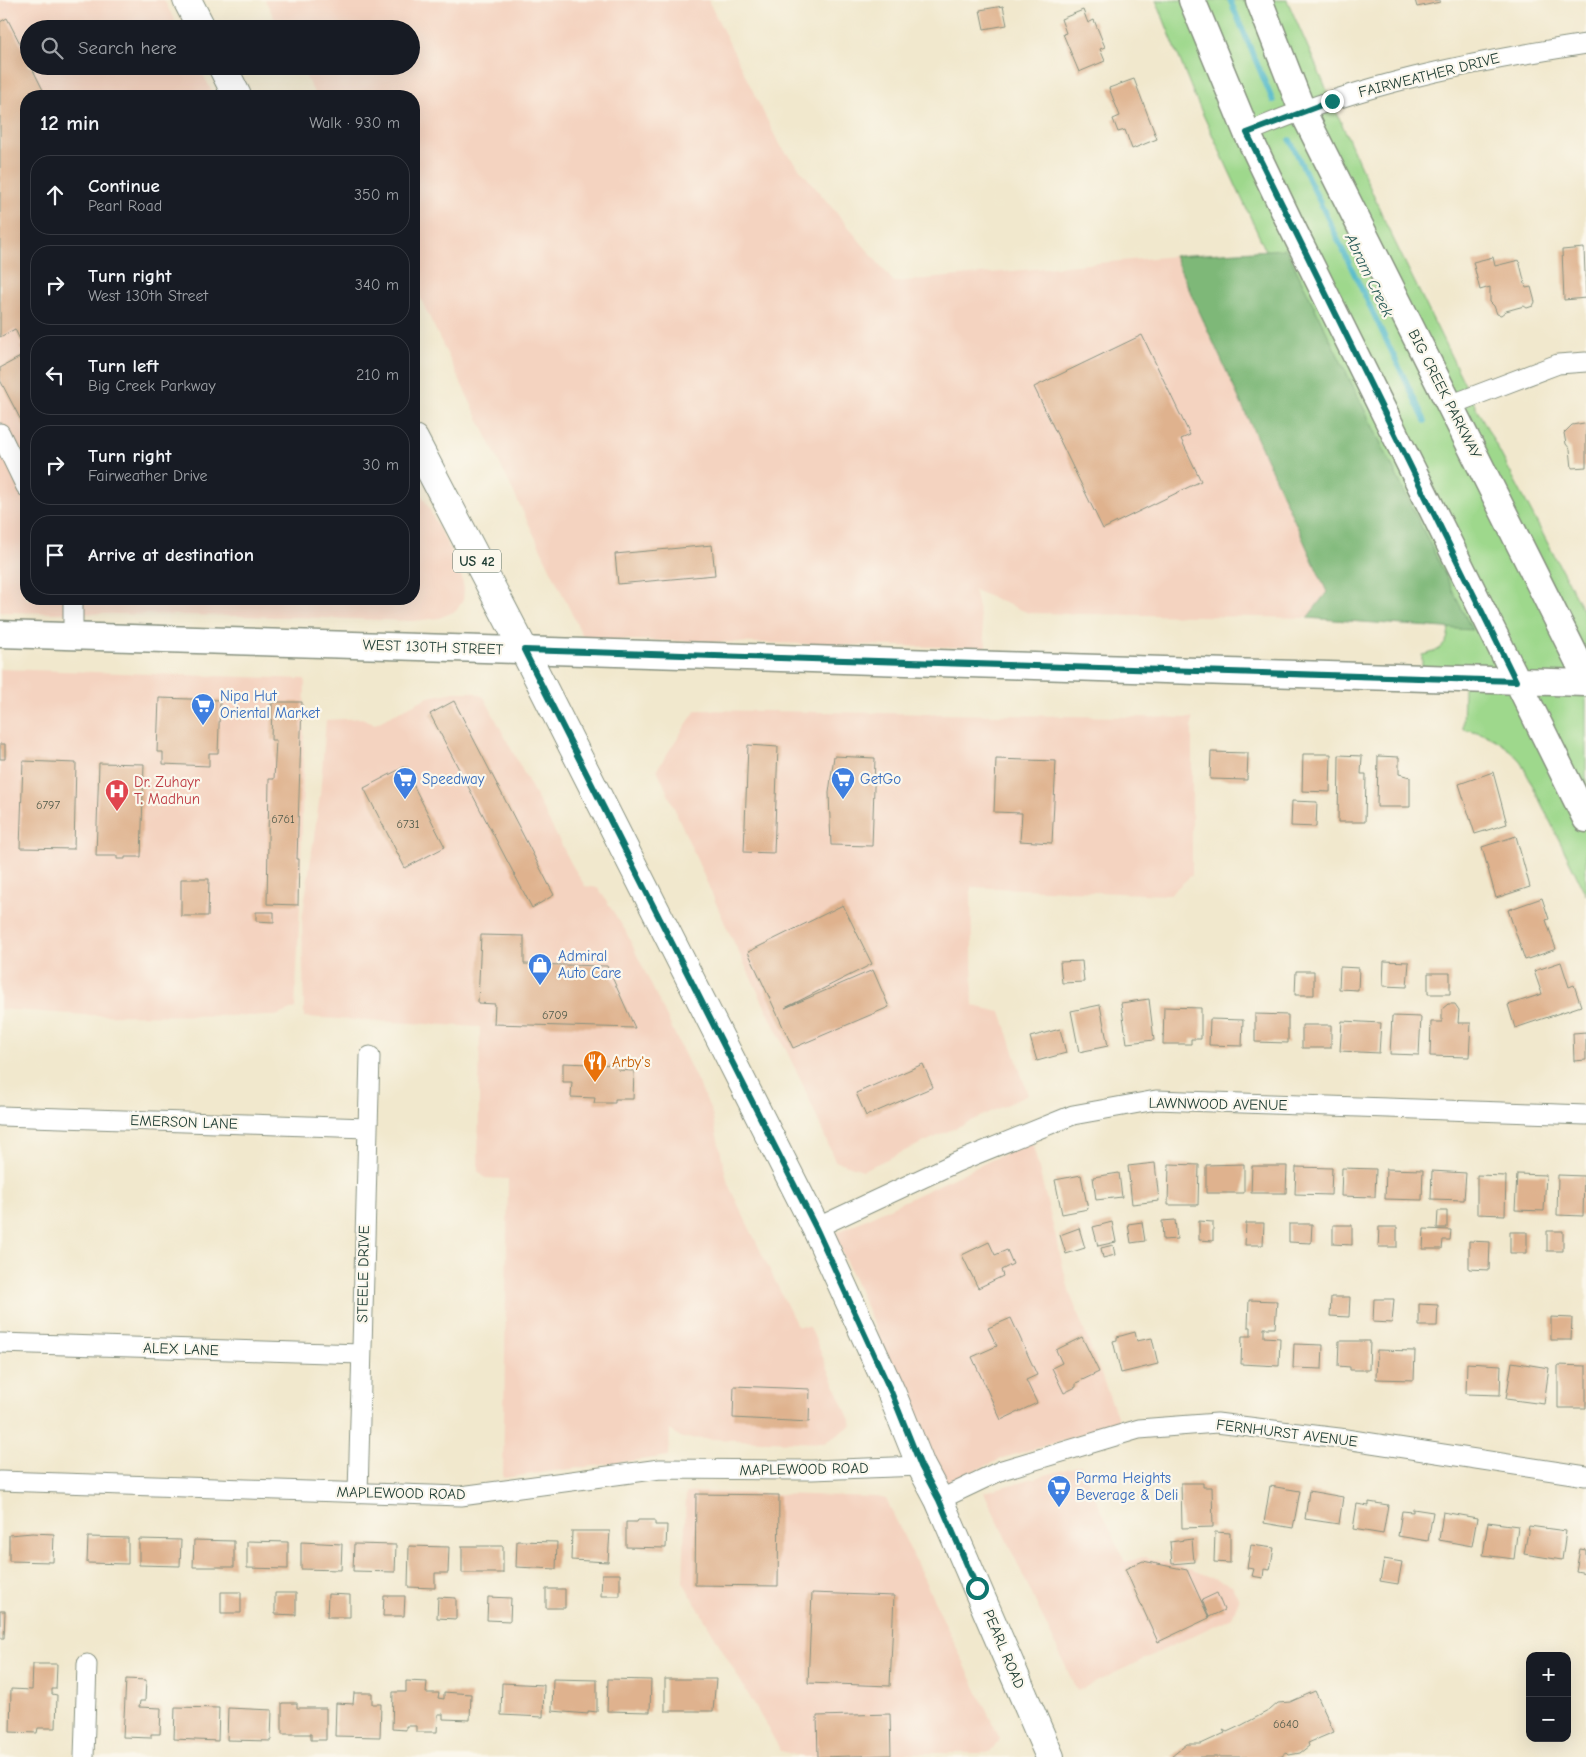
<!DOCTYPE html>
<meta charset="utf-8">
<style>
:root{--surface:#171b24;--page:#242831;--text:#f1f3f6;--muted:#9ea1a6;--line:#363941}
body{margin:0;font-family:"Comic Neue",sans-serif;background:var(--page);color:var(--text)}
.controls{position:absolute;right:15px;bottom:15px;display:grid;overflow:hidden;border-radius:10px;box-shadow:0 5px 20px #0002}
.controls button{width:45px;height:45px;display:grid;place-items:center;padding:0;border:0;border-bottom:1px solid var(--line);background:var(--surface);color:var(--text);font:25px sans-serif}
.stop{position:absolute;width:15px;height:15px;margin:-11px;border:4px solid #0f766e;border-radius:50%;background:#fff}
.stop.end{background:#0f766e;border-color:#fff;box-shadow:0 1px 5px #0008}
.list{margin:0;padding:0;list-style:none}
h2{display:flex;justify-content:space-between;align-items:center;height:65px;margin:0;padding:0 20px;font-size:21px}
h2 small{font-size:16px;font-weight:400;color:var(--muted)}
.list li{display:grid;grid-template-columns:32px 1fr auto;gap:15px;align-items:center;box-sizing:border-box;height:80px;margin:0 10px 10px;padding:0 10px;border:1px solid var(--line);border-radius:20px}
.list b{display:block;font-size:19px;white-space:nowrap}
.list p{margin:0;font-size:16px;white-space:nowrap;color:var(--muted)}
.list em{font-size:16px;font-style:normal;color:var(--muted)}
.icon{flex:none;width:28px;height:28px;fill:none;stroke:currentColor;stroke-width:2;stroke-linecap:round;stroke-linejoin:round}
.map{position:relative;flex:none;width:1586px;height:1757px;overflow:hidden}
.search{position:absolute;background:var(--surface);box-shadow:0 5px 20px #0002;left:20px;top:20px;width:400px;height:55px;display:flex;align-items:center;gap:12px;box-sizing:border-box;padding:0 18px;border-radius:28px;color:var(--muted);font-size:19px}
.panel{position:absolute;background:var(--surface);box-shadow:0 5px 20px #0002;left:20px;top:90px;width:400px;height:515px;border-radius:20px}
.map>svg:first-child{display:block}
.built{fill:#f4d3c0}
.green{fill:#9ed88c;stroke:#5e8a60}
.forest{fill:#7eb878;stroke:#4e7a56}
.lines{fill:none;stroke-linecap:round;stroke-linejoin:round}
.stream{stroke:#4bb7c8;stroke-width:5.5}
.building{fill:#dfb28e}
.street-casing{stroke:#889280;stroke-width:21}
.secondary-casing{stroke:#889280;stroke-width:29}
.primary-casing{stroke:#889280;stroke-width:30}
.street{stroke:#fff;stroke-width:19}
.secondary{stroke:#fff;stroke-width:26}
.primary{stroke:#fff;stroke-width:28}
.route{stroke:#0f766e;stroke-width:6}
.labels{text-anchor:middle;stroke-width:4.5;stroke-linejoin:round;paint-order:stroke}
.number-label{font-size:12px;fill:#4f5a4a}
.shield{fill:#fbf7ec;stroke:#61756b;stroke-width:1}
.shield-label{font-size:14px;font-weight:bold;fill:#1f3d34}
.street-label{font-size:15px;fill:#1f3d34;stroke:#fbf7ec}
.shop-label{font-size:15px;fill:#366cbe;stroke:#fbf7ec;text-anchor:start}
.health-label{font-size:15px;fill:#be3a42;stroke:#fbf7ec;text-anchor:start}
.food-label{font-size:15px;fill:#c56008;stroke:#fbf7ec;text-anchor:start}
.water-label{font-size:16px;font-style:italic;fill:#2a5c59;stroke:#fbf7ec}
</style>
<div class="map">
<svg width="1586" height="1757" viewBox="0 0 1586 1757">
<rect width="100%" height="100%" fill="#fbf7ec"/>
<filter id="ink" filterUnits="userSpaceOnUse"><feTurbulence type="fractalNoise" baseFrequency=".02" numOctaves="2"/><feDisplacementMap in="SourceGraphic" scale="10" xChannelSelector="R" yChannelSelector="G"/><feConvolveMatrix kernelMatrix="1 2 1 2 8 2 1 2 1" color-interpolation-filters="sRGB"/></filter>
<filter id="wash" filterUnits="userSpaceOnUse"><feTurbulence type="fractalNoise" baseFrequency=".0096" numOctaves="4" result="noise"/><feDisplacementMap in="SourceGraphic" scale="20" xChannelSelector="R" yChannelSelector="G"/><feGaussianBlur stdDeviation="1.12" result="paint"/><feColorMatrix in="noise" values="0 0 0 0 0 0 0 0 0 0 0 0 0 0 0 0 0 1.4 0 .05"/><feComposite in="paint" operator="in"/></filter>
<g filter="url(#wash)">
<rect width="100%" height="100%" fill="#f1e8cd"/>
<path class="built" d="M0,0H164L179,29H29V66H199L214,96H26V599H414V479L460,569L464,589L463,600L456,611L439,618L413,621L296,617L0,612Z
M265,0H708L779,144L894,282L1174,256L1327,592L1307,618L1029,613L974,590L987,648L584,639L414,285V96H316L300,66H411V29H280Z
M0,669L305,679L300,908L295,1008L276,1016L85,1015L0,1009Z
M455,692H473L484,697L572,865L585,886L598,888L625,930L711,1110L728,1184L797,1326L810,1327L852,1425L824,1443L682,1438L670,1430L669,1456L503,1478L508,1179L485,1178L478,1171L480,1027L304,1017L302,920L320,795L326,720L362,718L375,724L428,697Z
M696,710L1192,718V875L1169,895L971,887L973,1006L1001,1012L1028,1095L863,1170L835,1161L803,1085L726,926L657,769Z
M1032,1141L1069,1291L1120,1424L1006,1457L944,1484L834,1234Z
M1081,1465L1125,1562L1145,1557L1192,1570L1232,1585L1239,1600L1232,1617L1077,1691L984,1492Z
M703,1492L878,1497L886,1499L1000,1739L990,1753H909L896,1757H803L781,1751L683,1582L686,1493Z"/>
<path class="green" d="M1156,0H1287L1387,226L1476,407L1586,616V895L1521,762C1504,742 1488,733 1463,729L1464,684L1422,683V655C1445,651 1451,641 1448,618L1312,351L1194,95Z"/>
<path class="forest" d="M1286,249L1472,630L1307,618L1327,592L1174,256Z"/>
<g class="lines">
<path class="stream" d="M1230,0L1273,101
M1290,140L1425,421"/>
</g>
<g id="blocks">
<path class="building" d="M1415,0H1440V2L1417,7Z
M1003,6L1007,25L984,29L980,10Z
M1083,10L1088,23L1094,20L1105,47L1100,49L1105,61L1079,72L1063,34L1066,33L1061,19Z
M7,18L29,61V66H31L46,96H26V430L0,380V368L24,355L20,347L23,346L15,329L0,337V22Z
M1134,79L1157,139L1132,149L1125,130L1118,132L1113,119L1120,116L1109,88Z
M1584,248L1586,298L1564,300L1562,250Z
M1493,257L1495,266L1519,260L1526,288L1531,287L1535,302L1533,306L1527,308L1524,306L1506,311L1501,315L1497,314L1494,306L1490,302V287L1480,290L1473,262Z
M1142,335L1190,435L1181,439L1201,481L1103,529L1034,387Z
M1584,423L1586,425V467L1572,468L1570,449L1566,444L1564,433L1572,425Z
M712,545L715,575L618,584L615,554Z
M159,698L220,700L218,753H209V766L163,764V752H157Z
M454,701L554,895L532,908L430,714Z
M272,702H302L297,859H299L298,905L267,904L269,779H274L276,740H271Z
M0,744H5V759H0Z
M748,745L778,747L774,853L744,852Z
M1211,752L1248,753L1247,780L1210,779Z
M1303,754H1331L1330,792L1302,791Z
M1339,755L1362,756L1361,774H1366L1365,822H1338Z
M834,756L875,758L872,846L831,845L829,793Z
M1378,756L1399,757V774L1410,777V807H1377Z
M996,759L1056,761L1052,843L1020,841L1022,813L994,812Z
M23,761L76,763L74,849L20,848Z
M99,763L144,764L141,857H125V859H117V856H96Z
M404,767L445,847L405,868L364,788Z
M1493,772L1507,824L1475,834L1459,784Z
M1292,801L1317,802L1316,827L1291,826Z
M1516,836L1530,887L1496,898L1482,847Z
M181,879H209L208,916H181Z
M1542,898L1549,919L1546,920L1556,949L1525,960L1508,910Z
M843,905L872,964L785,1008L873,970L889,1007L793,1048L748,952Z
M256,912H274V922L256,921Z
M481,935L524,936V964L607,966L635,1028L494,1024L495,1004L478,1003Z
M1082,961L1084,982L1062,983L1060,962Z
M1384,961L1409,962L1407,987L1383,986Z
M1561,962L1569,987L1574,985L1581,1006L1515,1028L1508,1005L1542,994L1534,971Z
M1340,967L1359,968L1358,990L1339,989Z
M1296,971H1314V995H1295Z
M1428,973H1450V994H1428Z
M1149,999L1154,1040L1127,1043L1121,1003Z
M1448,1004H1455L1459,1010L1458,1023H1471L1469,1057L1430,1056L1431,1022H1442V1009Z
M1100,1005L1108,1046L1079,1052L1071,1011Z
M1164,1007L1201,1008V1039H1191V1044H1163Z
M1255,1014L1288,1015V1043L1255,1042Z
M1392,1016L1421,1017L1419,1055L1390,1054Z
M1210,1019L1243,1020L1242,1046L1209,1045Z
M1342,1021L1381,1023L1379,1053L1340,1051Z
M1302,1025H1331V1048H1302Z
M1060,1029L1066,1053L1037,1061L1030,1037Z
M1586,1032V1060L1574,1061L1573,1033Z
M563,1063L618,1065V1070L634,1071L633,1099H615V1103H594L595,1098L571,1097L572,1082H563Z
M923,1064L933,1087L866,1116L856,1093Z
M1155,1163L1159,1201L1132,1204L1128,1166Z
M1169,1164L1199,1165L1198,1205H1168Z
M1244,1164V1193H1206V1165Z
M1252,1166H1287L1286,1193H1251Z
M1296,1167L1332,1168L1331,1195L1295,1194Z
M1342,1168L1376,1169L1375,1197L1341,1196Z
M1386,1169L1423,1170L1422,1200L1385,1199Z
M1432,1171L1466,1173L1464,1200L1431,1199Z
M1119,1173L1122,1197L1096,1200L1093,1177Z
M1517,1174L1546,1175L1544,1211L1515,1210Z
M1081,1175L1088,1209L1062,1214L1055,1180Z
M1477,1175L1506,1176L1505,1215L1477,1214Z
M1558,1175L1584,1176L1583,1216L1557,1215Z
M1438,1211H1447V1228H1437Z
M1175,1220L1177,1239L1163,1240L1162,1221Z
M1199,1221L1213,1222V1241L1199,1240Z
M1112,1222L1116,1242L1098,1246L1093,1227Z
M1142,1222L1145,1241L1131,1243L1128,1224Z
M1246,1223H1264L1263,1245H1245Z
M1289,1224H1312L1311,1243L1289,1242Z
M1333,1225H1352V1245L1333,1244Z
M1379,1227H1397V1247H1378Z
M1079,1228L1085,1248L1066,1254L1060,1235Z
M1424,1229L1451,1230L1450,1240H1443L1442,1249H1423Z
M1547,1231H1563V1251H1547Z
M1510,1232H1527V1253H1510Z
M1469,1241L1490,1242L1489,1270L1469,1269Z
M989,1242L995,1255L1007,1250L1013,1264L1001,1270L1003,1276L978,1288L962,1255Z
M1113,1245L1115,1255L1103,1258L1101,1248Z
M1331,1297H1350L1349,1317L1330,1316Z
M1374,1299H1394L1392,1323L1373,1322Z
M1249,1300L1277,1301L1275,1328H1264V1337L1280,1338L1279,1366L1241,1364L1242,1336H1251V1327H1248Z
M1419,1304L1438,1305L1437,1326H1419Z
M1551,1317L1572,1318L1571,1340H1551Z
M1011,1318L1037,1375L1026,1380L1037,1403L1001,1420L972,1357L997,1346L988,1328Z
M1135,1332L1137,1341L1152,1338L1158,1364L1121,1373L1113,1341L1117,1340V1337Z
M1082,1337L1099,1372L1076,1383V1387L1064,1393L1052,1368L1062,1363L1056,1350Z
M1339,1341H1370L1369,1370H1350V1367L1338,1366Z
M1294,1344L1323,1345L1322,1369L1293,1368Z
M1377,1350L1415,1351L1414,1380L1376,1379Z
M1512,1362L1549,1368L1544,1404L1506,1399Z
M1467,1363L1501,1365L1500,1395L1466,1394Z
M1558,1365L1586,1366V1408H1558Z
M734,1386L810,1389L809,1422L733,1418Z
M1181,1483H1203V1487H1212L1213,1527L1182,1528Z
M1270,1486L1300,1491L1293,1528L1264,1523Z
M1309,1491L1343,1497L1339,1524L1305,1519Z
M696,1494L779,1495L778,1586L695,1585Z
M1369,1502L1388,1505L1383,1534L1353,1529L1357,1504L1369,1506Z
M1413,1509L1433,1512L1428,1541L1398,1536L1402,1511L1413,1512Z
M1443,1512L1477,1518L1472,1546L1439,1540Z
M638,1520H655V1525H667L666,1548L626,1547V1522H637Z
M1488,1522L1518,1526L1514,1559L1483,1555Z
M1529,1526L1566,1531L1562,1560L1524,1554Z
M572,1531H610L608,1562L571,1560Z
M1215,1532L1230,1533V1563L1214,1562Z
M32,1533L54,1534L53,1562L9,1561V1535Z
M88,1537L128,1538V1564L87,1563Z
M139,1539L181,1540L180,1566L139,1565Z
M1192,1539L1194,1562L1172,1564L1170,1542Z
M194,1540L234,1541V1567H193Z
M247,1541L288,1542V1569L247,1568Z
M517,1541L557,1542L556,1569L516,1567Z
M301,1542L342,1544L341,1570L301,1569Z
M354,1544L396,1545L395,1572L353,1571Z
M1251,1545L1274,1548L1270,1570L1264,1569L1263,1578L1252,1576L1254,1569L1247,1568Z
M409,1546L449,1547L448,1573H435V1588L408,1587Z
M462,1546H503V1573H462Z
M1580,1549L1586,1550V1573L1576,1571Z
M1384,1559L1402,1562L1398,1584L1380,1581Z
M1143,1561L1187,1570L1209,1618L1158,1642L1125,1569Z
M602,1574H620V1596H601Z
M546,1589H565V1608H546Z
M221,1592H241V1613H221Z
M275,1593H296V1615L275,1614Z
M812,1593L894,1596L890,1686L808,1683Z
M1217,1593L1224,1610L1209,1617L1202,1600Z
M328,1594L350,1595V1617H327Z
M384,1596H405L404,1616H383Z
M438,1597L456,1598V1619L437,1618Z
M488,1597L511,1598L510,1621L487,1620Z
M0,1611H5L4,1638H0Z
M33,1664H57L56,1689H52V1694L57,1695L56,1728H38L37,1733L10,1732L11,1689L32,1690Z
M126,1679L146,1680L145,1701H140L139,1707L161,1708L160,1734H151V1738L123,1737Z
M553,1679L597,1680V1712L588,1711V1714L552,1711Z
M608,1679L651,1680L650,1712L607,1711Z
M665,1679H716L713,1711H665Z
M406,1681L427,1682L426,1693H439L438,1698L444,1699V1692L471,1694L470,1720L443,1719V1714H438L437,1732H416V1726H406V1730L392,1729L393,1692H406Z
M502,1683L544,1685L543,1717L501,1715Z
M1315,1691L1334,1732L1308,1743L1309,1746L1300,1753L1289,1755L1287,1753L1280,1757H1171L1187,1744H1201L1225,1733L1223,1730L1227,1732L1242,1725L1270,1710L1278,1703L1290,1702Z
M354,1693H372V1704H381L380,1737L335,1736L336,1703L353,1704Z
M282,1703H297V1708H326V1740H311V1734H282Z
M175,1707L219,1708L218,1741L174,1739Z
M228,1708L272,1710L271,1741L227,1740Z
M890,1714L891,1755L818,1757L817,1716Z"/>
</g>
</g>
<g filter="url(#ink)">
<use href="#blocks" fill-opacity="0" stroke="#889280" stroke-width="1"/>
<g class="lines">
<g class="street-casing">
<path id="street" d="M1247,133C1355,85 1470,62 1586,44
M1450,405L1558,364L1586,362
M0,433L26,487
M73,599V636
M0,1116L367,1128
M816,1228L957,1162L1073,1115L1156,1100L1586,1115
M0,1343L361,1354
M0,1481L461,1496L660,1469L812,1470L921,1466
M358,1493L370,1056
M939,1500L1002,1470L1139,1429L1217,1423L1339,1438L1586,1476
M84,1757L87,1664"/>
</g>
<g class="secondary-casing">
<path id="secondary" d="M1192,0L1247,133L1289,221L1586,819
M1259,0L1302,110L1586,677
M0,634L1586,683"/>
</g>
<g class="primary-casing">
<path id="primary" d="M187,0L202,29
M222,66L237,96
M414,439L524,650L816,1228L892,1394L921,1466L939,1500L1050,1757"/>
</g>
<use href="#street" class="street"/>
<use href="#secondary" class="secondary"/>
<use href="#primary" class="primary"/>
</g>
</g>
<g class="lines" filter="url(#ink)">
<path class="route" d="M977,1588L939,1500L921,1466L892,1394L816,1228L524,650L1516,681L1247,133L1332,101"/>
</g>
<defs>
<g id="supermarket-pin" transform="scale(1.25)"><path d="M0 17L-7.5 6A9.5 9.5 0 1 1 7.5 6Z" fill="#3f7fe0" stroke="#fbf7ec"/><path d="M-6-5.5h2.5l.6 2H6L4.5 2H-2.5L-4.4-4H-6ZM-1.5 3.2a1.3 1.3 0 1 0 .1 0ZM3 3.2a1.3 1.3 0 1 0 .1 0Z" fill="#fff"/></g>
<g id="hospital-pin" transform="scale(1.25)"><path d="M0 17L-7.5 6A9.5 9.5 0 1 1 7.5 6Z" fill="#e0444e" stroke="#fbf7ec"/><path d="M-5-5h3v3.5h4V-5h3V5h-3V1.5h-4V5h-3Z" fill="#fff"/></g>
<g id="shop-pin" transform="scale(1.25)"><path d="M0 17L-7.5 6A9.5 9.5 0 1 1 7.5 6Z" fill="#3f7fe0" stroke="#fbf7ec"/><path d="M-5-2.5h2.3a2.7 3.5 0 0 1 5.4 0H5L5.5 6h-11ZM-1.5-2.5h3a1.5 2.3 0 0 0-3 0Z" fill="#fff"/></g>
<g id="restaurant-pin" transform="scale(1.25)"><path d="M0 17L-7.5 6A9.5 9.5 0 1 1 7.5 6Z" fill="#e8710a" stroke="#fbf7ec"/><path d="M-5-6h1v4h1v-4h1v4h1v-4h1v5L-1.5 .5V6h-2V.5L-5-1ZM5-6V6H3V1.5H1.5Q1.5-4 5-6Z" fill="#fff"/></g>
</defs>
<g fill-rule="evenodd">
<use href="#supermarket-pin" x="203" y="705"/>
<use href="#supermarket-pin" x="405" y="779"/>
<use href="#supermarket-pin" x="843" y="779"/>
<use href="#hospital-pin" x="117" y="791"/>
<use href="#shop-pin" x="540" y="965"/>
<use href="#restaurant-pin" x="595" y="1062"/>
<use href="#supermarket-pin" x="1059" y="1487"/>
</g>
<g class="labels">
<g class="number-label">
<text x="48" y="809">6797</text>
<text x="283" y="823">6761</text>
<text x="408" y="828">6731</text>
<text x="555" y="1019">6709</text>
<text x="1286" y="1728">6640</text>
</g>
<rect class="shield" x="453" y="549.5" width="48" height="23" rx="4"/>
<g class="shield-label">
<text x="477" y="566">US 42</text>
</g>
<g class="street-label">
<text transform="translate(1429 75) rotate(-14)" y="5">FAIRWEATHER DRIVE</text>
<text transform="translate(1445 394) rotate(63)" y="5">BIG CREEK PARKWAY</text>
<text transform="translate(433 647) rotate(2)" y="5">WEST 130TH STREET</text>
<text transform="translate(1218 1104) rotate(1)" y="5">LAWNWOOD AVENUE</text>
<text transform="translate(184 1122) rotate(2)" y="5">EMERSON LANE</text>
<text transform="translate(363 1274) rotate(-89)" y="5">STEELE DRIVE</text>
<text transform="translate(181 1349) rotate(2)" y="5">ALEX LANE</text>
<text transform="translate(1287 1433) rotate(7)" y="5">FERNHURST AVENUE</text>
<text transform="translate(804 1469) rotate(-1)" y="5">MAPLEWOOD ROAD</text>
<text transform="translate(401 1493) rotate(1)" y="5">MAPLEWOOD ROAD</text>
<text transform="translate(1004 1649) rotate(67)" y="5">PEARL ROAD</text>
</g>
<g class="shop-label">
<text x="220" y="701">Nipa Hut<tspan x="220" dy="17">Oriental Market</tspan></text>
<text x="422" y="784">Speedway</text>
<text x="860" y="784">GetGo</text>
<text x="558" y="961">Admiral<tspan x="558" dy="17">Auto Care</tspan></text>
<text x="1076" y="1483">Parma Heights<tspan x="1076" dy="17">Beverage &amp; Deli</tspan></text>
</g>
<g class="health-label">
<text x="134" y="787">Dr. Zuhayr<tspan x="134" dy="17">T. Madhun</tspan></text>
</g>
<g class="food-label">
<text x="612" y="1067">Arby's</text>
</g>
<g class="water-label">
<text transform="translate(1370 275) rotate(64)" y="6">Abram Creek</text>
</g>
</g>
</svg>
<div class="controls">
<button>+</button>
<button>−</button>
</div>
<div class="stop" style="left:977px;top:1588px"></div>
<div class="stop end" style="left:1332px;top:101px"></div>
<div class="search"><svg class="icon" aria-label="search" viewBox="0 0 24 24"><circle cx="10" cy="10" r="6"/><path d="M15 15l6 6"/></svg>Search here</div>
<section class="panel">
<h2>12 min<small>Walk · 930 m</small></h2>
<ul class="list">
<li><svg class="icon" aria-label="ahead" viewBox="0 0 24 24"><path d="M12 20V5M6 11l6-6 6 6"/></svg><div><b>Continue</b><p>Pearl Road</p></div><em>350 m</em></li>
<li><svg class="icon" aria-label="right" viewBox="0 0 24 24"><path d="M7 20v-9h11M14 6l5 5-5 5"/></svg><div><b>Turn right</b><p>West 130th Street</p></div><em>340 m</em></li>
<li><svg class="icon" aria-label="left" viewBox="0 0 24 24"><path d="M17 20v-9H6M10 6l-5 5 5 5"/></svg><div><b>Turn left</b><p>Big Creek Parkway</p></div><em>210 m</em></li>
<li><svg class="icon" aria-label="right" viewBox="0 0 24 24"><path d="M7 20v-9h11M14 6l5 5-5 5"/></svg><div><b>Turn right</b><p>Fairweather Drive</p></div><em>30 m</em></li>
<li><svg class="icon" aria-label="arrive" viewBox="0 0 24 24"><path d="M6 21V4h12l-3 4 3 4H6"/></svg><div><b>Arrive at destination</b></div></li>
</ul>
</section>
</div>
